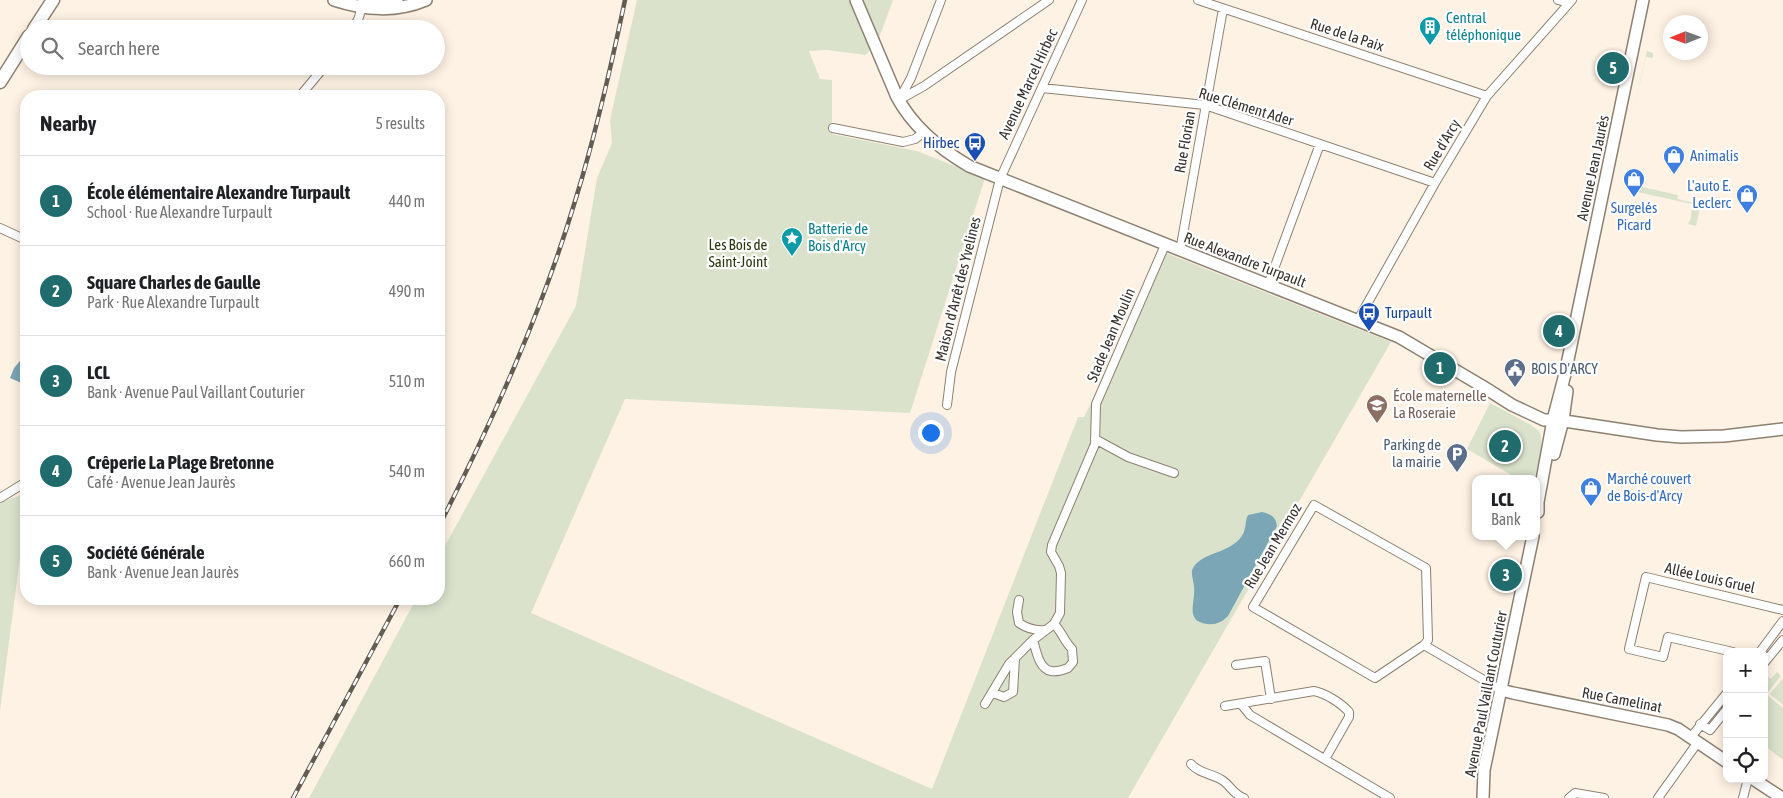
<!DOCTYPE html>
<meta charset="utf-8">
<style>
:root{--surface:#fff;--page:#f6f6f6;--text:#202124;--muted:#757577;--line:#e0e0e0;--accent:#206c6d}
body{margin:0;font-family:"Asap Condensed",sans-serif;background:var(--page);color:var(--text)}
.controls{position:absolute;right:15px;bottom:15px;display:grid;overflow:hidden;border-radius:10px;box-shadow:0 2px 12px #0003}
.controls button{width:45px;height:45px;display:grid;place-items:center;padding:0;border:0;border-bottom:1px solid var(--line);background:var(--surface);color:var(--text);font:25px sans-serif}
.compass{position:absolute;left:1663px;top:15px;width:45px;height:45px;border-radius:50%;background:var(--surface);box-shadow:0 2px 12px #0003;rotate:269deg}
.you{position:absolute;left:930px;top:432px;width:18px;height:18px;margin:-12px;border:4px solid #fff;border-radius:50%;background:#1a73e8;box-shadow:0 0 0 8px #1a73e833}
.badge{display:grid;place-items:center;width:32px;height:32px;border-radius:50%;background:var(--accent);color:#fff;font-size:16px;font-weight:700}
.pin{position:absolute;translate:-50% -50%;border:2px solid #fff;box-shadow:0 1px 5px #0006}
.popup{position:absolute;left:1472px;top:475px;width:68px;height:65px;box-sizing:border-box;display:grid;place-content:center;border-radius:10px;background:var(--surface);filter:drop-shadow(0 1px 4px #0005);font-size:16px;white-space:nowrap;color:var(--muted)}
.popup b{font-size:19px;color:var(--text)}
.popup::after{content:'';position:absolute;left:50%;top:100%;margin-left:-10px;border:10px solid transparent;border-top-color:var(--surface)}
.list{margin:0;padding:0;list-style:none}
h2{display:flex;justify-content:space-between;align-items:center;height:65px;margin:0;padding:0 20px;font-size:21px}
h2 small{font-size:16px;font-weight:400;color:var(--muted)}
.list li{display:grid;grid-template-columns:32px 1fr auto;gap:15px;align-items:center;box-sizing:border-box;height:90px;padding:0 20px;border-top:1px solid var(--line)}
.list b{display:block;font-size:19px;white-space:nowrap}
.list p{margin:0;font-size:16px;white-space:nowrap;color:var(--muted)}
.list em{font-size:16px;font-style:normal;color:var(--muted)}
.icon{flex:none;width:28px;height:28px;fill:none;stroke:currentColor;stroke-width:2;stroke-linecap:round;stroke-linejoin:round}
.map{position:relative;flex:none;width:1783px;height:798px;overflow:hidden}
.search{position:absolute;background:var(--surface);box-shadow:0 2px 12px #0003;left:20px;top:20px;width:425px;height:55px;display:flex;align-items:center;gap:12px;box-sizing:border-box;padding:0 18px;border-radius:28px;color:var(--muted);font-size:19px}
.panel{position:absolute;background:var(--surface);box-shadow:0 2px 12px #0003;left:20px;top:90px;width:425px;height:515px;border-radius:20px}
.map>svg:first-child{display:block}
.green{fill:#dae2cc}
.water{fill:#7ba6b5}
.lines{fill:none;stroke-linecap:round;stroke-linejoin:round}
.street-casing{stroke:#8d8071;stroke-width:10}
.secondary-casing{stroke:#8d8071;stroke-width:14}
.primary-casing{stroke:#8d8071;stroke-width:15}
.street{stroke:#fff;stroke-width:8}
.secondary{stroke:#fff;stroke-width:11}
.primary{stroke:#fff;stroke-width:12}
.rail-casing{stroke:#625c53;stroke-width:4.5}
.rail{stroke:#fff;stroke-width:2.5;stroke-dasharray:8;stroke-linecap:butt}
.labels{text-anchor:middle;stroke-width:4.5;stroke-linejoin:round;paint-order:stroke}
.culture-label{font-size:15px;fill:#0d838f;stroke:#fff;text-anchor:start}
.street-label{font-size:15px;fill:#37322b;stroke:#fff}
.transit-label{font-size:15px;fill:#164399;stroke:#fff;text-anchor:end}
.shop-label{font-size:15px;fill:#366cbe;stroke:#fff;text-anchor:start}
.park-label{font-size:15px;fill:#2a360c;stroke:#fff}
.service-label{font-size:15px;fill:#4e5e75;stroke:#fff;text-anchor:start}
.education-label{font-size:15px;fill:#785e54;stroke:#fff;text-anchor:start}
</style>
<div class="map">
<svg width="1783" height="798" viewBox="0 0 1783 798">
<rect width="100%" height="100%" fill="#fef2e4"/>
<path class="green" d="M637,0H893L879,38L866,55L827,50L809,51L820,79L832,80V134L917,151L985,178L910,413L625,399L531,613L932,789L1078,417H1084L1093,399L1102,402L1166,253L1391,342L1128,798H309L416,599H439V557L576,306L597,178L612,143L610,120Z
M1647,51L1653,53V58L1646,57L1630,128Z
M1629,184L1678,195L1677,199L1698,204L1700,208L1696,226L1688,224L1691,218L1692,204L1628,190Z
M1490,403L1531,425L1540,432C1543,447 1541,465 1533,479H1518L1467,449Z
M26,494V512L0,711V502Z
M1777,672L1781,676L1767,693L1764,690V674L1771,679Z
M1783,678V705L1770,694Z
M1768,696L1783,708V760L1764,745V700Z"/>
<path class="water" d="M25,355H26V385L10,378L14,368Z
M1262,512C1271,514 1276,517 1277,526L1228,616C1222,622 1216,625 1207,624C1184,621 1196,602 1194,587C1194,581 1190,573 1193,568C1203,551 1232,554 1243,534C1246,528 1245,521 1248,515Z"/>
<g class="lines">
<g class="street-casing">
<path id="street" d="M1198,0L1487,96
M1558,0L1569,3
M352,29L358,20L363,4
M1042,88L1205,105L1435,183
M300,96L325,66
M899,100L924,86L1049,0
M899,100L911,78L941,0
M833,128L903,142L915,139L924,132
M0,228L26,240
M1180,251L1223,9
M1268,285L1320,144
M1358,320L1435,183L1487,96L1572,0
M947,405L951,372L1000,179L1082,0
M1095,439L1128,457L1174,473
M0,498L26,482
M1314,505L1426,568L1428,640L1424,645L1375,678L1253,607Z
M1019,600L1017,612L1019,623C1028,629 1035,631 1045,630
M1033,640C1036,650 1039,669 1051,671C1056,672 1063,670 1068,668L1073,662L1072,649C1064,641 1062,632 1054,624
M1424,645L1501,690
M1733,652L1668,637L1663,657L1629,649L1646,577L1783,610
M1760,652L1783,621
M1764,663L1783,640
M1236,665L1265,661L1271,699
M993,693L1004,697L1013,692L1015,658
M985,704L1009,664L1033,640L1054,624L1060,613L1061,573L1059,566L1051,552L1052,545L1095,444L1096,404L1165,245
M1241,704L1250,715L1390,798
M1225,706L1314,691C1325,693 1341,703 1349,712V717L1325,759
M1700,724L1710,730L1727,709
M1691,737L1727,693
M1191,764C1200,774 1211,773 1222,780C1230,785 1234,795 1244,798
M1569,798L1575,793L1604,798
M1658,798L1698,742
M1743,798L1748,779"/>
</g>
<g class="secondary-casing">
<path id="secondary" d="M334,0C365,10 395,13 426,0
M856,0L897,97C913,127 940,149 969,166L1399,337L1482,386L1512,405L1544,420H1558L1657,435L1681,437L1724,436L1783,429
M364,1L397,0
M1554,454L1563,420L1567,391
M1538,512V502L1553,420L1565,374L1643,0
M1501,690L1513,693L1668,725L1678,729L1727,762
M1753,779L1782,798
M1483,798L1484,770L1533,536"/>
</g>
<g class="primary-casing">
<path id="primary" d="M34,29L53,0
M0,82L29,36"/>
</g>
<use href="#street" class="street"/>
<use href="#secondary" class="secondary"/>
<use href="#primary" class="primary"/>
<g class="rail-casing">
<path id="rail" d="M439,526C493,420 542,312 576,198C596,133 611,67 625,0
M293,798L400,599"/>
</g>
<use href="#rail" class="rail"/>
</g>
<defs>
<g id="building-pin" transform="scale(1.125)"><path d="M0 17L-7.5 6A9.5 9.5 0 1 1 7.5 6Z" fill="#0f9aa8" stroke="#fff"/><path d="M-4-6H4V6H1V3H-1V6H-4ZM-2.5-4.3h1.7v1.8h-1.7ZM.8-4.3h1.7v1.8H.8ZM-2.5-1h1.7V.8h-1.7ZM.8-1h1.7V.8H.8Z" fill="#fff"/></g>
<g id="bus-pin" transform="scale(1.125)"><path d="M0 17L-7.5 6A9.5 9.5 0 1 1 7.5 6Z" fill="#1a4fb4" stroke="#fff"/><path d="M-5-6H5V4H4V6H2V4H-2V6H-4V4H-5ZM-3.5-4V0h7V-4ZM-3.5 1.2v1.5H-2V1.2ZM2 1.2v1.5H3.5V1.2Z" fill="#fff"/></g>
<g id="shop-pin" transform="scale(1.125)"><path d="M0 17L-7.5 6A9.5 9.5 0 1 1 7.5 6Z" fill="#3f7fe0" stroke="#fff"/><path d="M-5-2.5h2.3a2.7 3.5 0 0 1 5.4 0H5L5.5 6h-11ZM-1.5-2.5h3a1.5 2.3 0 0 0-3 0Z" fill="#fff"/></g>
<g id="sight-pin" transform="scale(1.125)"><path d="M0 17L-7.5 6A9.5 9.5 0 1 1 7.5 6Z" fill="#0f9aa8" stroke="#fff"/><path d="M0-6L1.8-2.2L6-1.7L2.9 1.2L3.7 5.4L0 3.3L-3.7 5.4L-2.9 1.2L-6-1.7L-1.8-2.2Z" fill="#fff"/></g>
<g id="civic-pin" transform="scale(1.125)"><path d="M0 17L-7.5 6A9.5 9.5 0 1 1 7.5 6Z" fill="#5c6f8a" stroke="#fff"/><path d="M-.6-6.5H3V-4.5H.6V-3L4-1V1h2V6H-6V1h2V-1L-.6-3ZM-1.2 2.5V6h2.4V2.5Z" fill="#fff"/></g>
<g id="school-pin" transform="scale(1.125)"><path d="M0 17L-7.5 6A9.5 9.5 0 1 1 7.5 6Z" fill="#8d6e63" stroke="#fff"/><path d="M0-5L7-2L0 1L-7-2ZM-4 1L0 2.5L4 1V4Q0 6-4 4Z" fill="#fff"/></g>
<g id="parking-pin" transform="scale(1.125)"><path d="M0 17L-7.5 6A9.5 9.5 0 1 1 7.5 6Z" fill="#5c6f8a" stroke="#fff"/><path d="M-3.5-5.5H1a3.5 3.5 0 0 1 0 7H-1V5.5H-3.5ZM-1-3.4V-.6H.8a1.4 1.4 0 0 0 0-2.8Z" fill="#fff"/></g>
</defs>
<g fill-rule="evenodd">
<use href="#building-pin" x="1430" y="27"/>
<use href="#bus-pin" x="975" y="143"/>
<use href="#shop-pin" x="1674" y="156"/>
<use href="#shop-pin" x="1634" y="179"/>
<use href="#shop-pin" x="1747" y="195"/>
<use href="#sight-pin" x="792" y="238"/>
<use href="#bus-pin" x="1369" y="313"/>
<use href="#civic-pin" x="1515" y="369"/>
<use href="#school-pin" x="1377" y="405"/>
<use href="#parking-pin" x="1457" y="454"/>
<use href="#shop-pin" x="1591" y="488"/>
</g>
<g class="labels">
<g class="culture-label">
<text x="1446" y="23">Central<tspan x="1446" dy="17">téléphonique</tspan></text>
<text x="808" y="234">Batterie de<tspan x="808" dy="17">Bois d'Arcy</tspan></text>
</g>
<g class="street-label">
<text transform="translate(1347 35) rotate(18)" y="5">Rue de la Paix</text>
<text transform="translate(1028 84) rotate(-65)" y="5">Avenue Marcel Hirbec</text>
<text transform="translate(1246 107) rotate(17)" y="5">Rue Clément Ader</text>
<text transform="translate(1185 142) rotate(-80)" y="5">Rue Florian</text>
<text transform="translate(1442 145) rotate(-59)" y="5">Rue d'Arcy</text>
<text transform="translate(1593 168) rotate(-78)" y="5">Avenue Jean Jaurès</text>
<text transform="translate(1245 260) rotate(21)" y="5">Rue Alexandre Turpault</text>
<text transform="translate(958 289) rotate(-76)" y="5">Maison d'Arrêt des Yvelines</text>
<text transform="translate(1111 335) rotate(-67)" y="5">Stade Jean Moulin</text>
<text transform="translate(1273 546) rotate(-59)" y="5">Rue Jean Mermoz</text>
<text transform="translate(1710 578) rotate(13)" y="5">Allée Louis Gruel</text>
<text transform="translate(1486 694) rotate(-79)" y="5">Avenue Paul Vaillant Couturier</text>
<text transform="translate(1622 700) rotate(11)" y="5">Rue Camelinat</text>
</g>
<g class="transit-label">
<text x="959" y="148">Hirbec</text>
<text x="1385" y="318" text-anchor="start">Turpault</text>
</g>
<g class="shop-label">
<text x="1690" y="161">Animalis</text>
<text x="1731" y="191" text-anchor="end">L'auto E.<tspan x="1731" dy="17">Leclerc</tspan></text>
<text x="1634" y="213" text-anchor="middle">Surgelés<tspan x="1634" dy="17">Picard</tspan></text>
<text x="1607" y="484">Marché couvert<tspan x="1607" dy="17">de Bois-d'Arcy</tspan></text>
</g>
<g class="park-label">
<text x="738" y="250">Les Bois de<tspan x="738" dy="17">Saint-Joint</tspan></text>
</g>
<g class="service-label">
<text x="1531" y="374">BOIS D'ARCY</text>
<text x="1441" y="450" text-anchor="end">Parking de<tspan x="1441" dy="17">la mairie</tspan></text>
</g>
<g class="education-label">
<text x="1393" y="401">École maternelle<tspan x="1393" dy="17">La Roseraie</tspan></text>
</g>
</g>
</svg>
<div class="controls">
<button>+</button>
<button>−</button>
<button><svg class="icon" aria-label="locate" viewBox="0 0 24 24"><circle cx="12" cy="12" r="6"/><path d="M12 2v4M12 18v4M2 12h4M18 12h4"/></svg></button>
</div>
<svg class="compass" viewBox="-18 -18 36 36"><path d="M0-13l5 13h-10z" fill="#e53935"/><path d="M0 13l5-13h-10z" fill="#757577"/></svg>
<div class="you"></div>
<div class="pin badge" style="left:1440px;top:368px">1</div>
<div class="pin badge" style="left:1505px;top:446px">2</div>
<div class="pin badge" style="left:1506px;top:575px">3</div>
<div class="popup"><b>LCL</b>Bank</div>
<div class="pin badge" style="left:1559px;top:331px">4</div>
<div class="pin badge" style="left:1613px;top:68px">5</div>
<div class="search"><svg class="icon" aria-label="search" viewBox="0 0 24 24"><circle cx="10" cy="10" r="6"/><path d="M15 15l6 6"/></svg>Search here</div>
<section class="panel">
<h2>Nearby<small>5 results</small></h2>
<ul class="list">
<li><span class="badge">1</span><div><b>École élémentaire Alexandre Turpault</b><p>School · Rue Alexandre Turpault</p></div><em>440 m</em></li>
<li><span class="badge">2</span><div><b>Square Charles de Gaulle</b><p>Park · Rue Alexandre Turpault</p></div><em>490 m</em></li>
<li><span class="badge">3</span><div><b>LCL</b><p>Bank · Avenue Paul Vaillant Couturier</p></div><em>510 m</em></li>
<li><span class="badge">4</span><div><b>Crêperie La Plage Bretonne</b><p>Café · Avenue Jean Jaurès</p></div><em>540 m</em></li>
<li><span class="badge">5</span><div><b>Société Générale</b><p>Bank · Avenue Jean Jaurès</p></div><em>660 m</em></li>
</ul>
</section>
</div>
